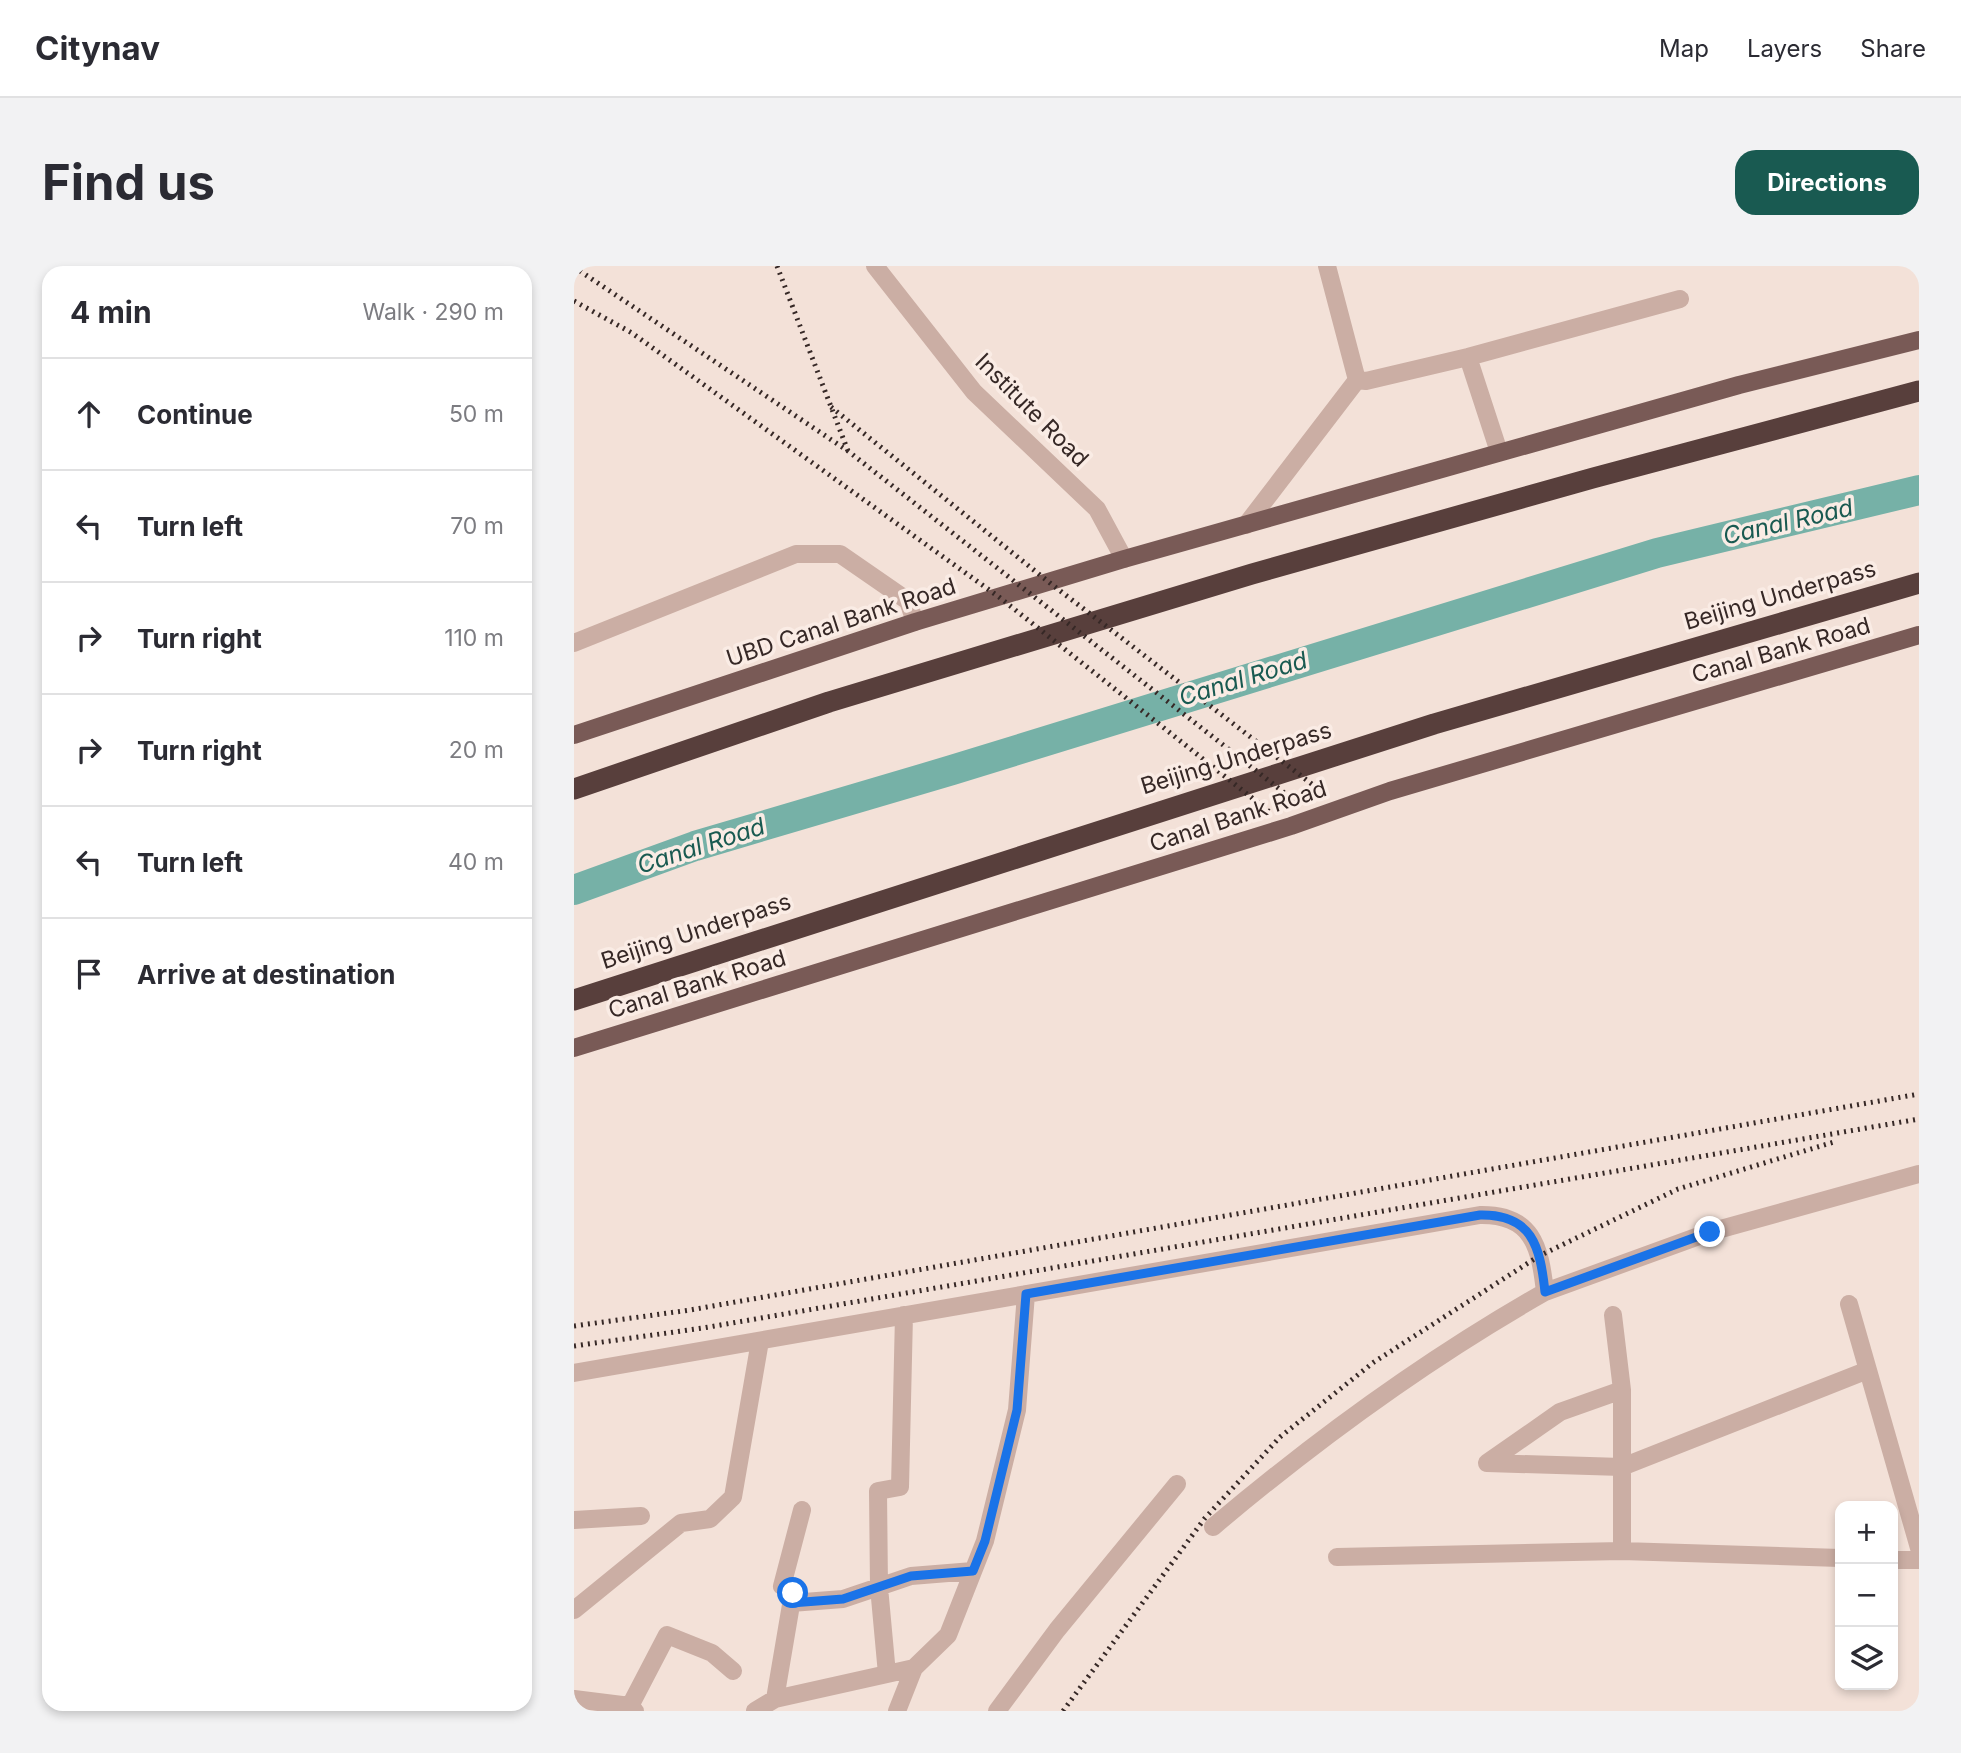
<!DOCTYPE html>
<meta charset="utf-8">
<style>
:root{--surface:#fff;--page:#f2f2f3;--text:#2b2b33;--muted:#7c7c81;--line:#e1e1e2;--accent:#195a51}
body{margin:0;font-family:Inter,sans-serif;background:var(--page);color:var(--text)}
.controls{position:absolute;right:21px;bottom:21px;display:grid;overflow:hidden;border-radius:14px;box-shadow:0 4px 10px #0003}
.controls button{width:63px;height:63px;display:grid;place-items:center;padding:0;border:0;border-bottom:2px solid var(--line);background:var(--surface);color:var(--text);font:35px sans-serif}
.stop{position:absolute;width:21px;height:21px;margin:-16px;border:5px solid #1a73e8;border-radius:50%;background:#fff}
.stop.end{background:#1a73e8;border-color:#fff;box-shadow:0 2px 7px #0008}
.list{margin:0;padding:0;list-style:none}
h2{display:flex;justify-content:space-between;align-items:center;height:91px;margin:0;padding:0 28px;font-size:30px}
h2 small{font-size:23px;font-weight:400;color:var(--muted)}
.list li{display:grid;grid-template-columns:46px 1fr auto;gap:21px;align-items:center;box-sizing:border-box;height:112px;padding:0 28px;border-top:2px solid var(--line)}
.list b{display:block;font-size:26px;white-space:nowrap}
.list em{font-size:23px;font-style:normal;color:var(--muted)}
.icon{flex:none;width:38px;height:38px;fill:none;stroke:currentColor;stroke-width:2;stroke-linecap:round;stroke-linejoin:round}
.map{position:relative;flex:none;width:1345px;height:1445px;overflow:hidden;border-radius:21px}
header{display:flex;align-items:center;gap:42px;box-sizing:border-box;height:98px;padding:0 35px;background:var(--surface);border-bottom:2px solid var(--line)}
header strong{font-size:33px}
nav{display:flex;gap:38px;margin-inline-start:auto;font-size:24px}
.intro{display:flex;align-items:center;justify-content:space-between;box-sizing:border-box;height:168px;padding:0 42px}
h1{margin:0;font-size:49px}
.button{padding:18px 32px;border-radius:21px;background:var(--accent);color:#fff;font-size:24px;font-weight:700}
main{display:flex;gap:42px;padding:0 42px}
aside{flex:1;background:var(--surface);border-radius:21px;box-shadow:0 4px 10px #0003}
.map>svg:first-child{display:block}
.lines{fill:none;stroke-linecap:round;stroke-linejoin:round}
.canal{stroke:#76b1a7;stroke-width:30}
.minor{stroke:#cbaea4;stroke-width:18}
.major{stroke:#795a56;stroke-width:18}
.highway{stroke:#583f3c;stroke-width:21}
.rail{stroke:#362826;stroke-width:5;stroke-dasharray:2 5;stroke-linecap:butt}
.route{stroke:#1a73e8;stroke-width:9}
.labels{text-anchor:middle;stroke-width:7;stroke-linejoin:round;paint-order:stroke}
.street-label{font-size:23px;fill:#362826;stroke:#faece5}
.water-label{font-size:24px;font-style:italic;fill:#195a51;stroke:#faece5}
</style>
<header>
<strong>Citynav</strong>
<nav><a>Map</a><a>Layers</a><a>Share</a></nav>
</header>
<div class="intro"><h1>Find us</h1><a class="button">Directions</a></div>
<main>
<aside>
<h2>4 min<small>Walk · 290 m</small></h2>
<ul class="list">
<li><svg class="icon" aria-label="ahead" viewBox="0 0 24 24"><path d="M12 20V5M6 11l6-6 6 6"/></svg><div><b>Continue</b></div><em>50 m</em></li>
<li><svg class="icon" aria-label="left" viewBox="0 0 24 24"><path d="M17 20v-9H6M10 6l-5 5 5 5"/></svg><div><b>Turn left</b></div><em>70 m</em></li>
<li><svg class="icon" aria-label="right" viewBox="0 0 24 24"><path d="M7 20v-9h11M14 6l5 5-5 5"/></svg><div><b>Turn right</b></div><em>110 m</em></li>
<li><svg class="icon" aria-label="right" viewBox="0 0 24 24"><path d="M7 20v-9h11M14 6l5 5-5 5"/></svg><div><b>Turn right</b></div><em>20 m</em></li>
<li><svg class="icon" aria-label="left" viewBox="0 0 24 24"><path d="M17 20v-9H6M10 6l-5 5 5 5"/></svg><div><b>Turn left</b></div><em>40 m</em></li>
<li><svg class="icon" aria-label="arrive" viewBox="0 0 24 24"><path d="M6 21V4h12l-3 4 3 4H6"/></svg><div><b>Arrive at destination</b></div></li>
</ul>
</aside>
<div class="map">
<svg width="1345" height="1445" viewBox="0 0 1345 1445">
<rect width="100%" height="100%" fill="#f3e1d8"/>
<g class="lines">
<path class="canal" d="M0,624L121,580L378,504L1083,287L1345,224"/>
<path class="minor" d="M301,0L400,126L523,243L550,293
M753,0L783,114L792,115L894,91L1106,33
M894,91L925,186
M672,259L783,114
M0,377L222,288H266L334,335L341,356
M1275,1038L1345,1282
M1039,1049L1048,1124V1285
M0,1107L906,949C958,948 966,980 971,1026L1136,966L1345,908
M1048,1124L986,1146L913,1197L1048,1201L1294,1104
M0,1254L67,1250
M639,1261C742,1174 853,1093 971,1026
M763,1291L1048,1285L1266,1292
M1319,1294H1345
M217,1337L269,1333L337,1310L399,1305
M0,1344L107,1257L136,1253L159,1231L186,1075
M313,1408L305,1321L304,1225L326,1221L330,1049
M0,1433L56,1440L61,1445
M201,1433L219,1327L208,1320L228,1244
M56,1440L93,1369L138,1387L159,1405
M181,1445L201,1433L340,1402L374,1369L411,1275L443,1144L452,1028
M323,1445L340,1402
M423,1445L483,1364L603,1218"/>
<path class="major" d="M0,469L341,356L550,293L1165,119L1345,74
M0,782L717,560L816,525L1345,369"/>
<path class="highway" d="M0,523L255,436L678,308L1019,212L1345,125
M0,734L860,458L1345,317"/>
<path class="rail" d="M203,0L274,185
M0,1L274,185L722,536
M0,35L58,67L425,331L697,547
M257,141L476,317L752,529
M0,1060L116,1044L1345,828
M0,1080L129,1062L1345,853
M489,1445L631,1252L706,1171L800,1096L965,990L1104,923L1260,876"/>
</g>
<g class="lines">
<path class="route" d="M219,1327L217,1337L269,1333L337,1310L399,1305L411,1275L443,1144L452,1028L906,949C958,948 966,980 971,1026L1136,966"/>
</g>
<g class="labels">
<g class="street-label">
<text transform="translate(458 144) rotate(45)" y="8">Institute Road</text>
<text transform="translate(1206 329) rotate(-16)" y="8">Beijing Underpass</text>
<text transform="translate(267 356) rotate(-18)" y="8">UBD Canal Bank Road</text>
<text transform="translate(1207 384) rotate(-16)" y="8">Canal Bank Road</text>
<text transform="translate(662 492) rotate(-17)" y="8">Beijing Underpass</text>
<text transform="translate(664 550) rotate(-18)" y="8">Canal Bank Road</text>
<text transform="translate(122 665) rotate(-18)" y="8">Beijing Underpass</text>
<text transform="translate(123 718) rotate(-17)" y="8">Canal Bank Road</text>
</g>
<g class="water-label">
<text transform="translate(1214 256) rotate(-13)" y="8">Canal Road</text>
<text transform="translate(669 413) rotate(-17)" y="8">Canal Road</text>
<text transform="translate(127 580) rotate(-18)" y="8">Canal Road</text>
</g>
</g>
</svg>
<div class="controls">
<button>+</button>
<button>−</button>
<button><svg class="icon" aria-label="layers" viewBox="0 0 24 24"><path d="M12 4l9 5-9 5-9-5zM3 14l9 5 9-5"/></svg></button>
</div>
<div class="stop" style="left:219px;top:1327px"></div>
<div class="stop end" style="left:1136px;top:966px"></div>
</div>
</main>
